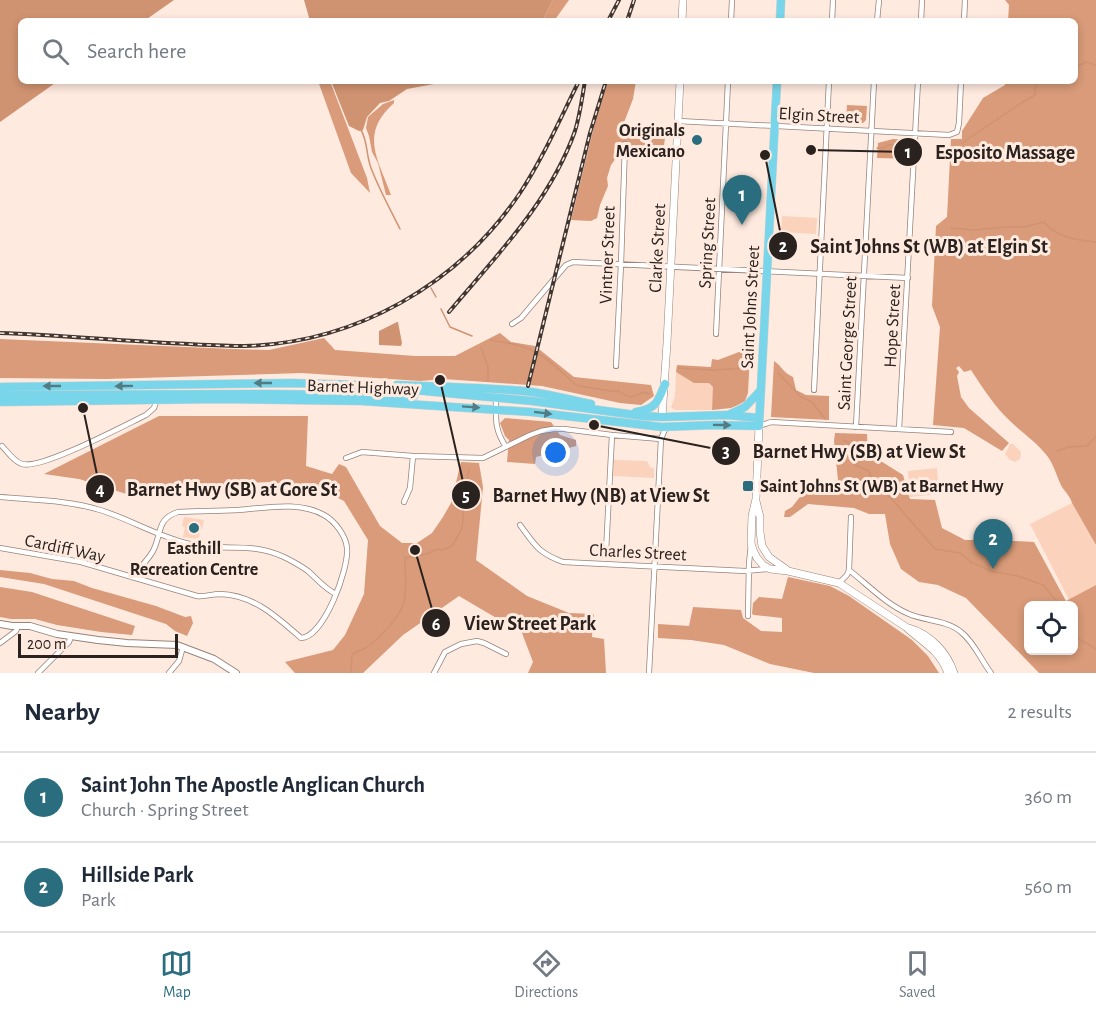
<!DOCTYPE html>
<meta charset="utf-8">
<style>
:root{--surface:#fff;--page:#f6f6f7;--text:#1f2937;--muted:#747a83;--line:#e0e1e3;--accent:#296d7e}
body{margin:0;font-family:"Alegreya Sans",sans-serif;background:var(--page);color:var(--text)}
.controls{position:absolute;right:18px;bottom:18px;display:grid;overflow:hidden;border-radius:9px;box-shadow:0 3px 9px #0003}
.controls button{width:54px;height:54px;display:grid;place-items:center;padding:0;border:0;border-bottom:2px solid var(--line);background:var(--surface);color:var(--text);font:30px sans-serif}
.scale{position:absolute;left:18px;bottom:15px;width:160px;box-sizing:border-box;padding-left:6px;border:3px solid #2a221e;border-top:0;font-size:16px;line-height:21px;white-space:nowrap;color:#2a221e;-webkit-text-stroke:4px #ffeadf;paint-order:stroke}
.you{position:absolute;left:556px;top:453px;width:21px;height:21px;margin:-15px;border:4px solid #fff;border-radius:50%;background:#1a73e8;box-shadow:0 0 0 9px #1a73e833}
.badge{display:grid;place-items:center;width:39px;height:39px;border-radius:50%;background:var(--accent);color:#fff;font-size:20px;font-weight:700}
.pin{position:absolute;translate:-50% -50px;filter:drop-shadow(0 2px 3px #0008)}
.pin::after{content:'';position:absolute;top:32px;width:21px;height:18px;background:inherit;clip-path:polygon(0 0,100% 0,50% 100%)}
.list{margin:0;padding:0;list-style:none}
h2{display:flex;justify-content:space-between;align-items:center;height:78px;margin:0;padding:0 24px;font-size:26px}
h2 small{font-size:20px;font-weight:400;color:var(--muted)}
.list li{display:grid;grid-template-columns:39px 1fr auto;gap:18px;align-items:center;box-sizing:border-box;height:90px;padding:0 24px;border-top:2px solid var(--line)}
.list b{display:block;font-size:22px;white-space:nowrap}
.list p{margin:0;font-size:20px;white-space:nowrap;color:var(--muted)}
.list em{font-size:20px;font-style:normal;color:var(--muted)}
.icon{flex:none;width:33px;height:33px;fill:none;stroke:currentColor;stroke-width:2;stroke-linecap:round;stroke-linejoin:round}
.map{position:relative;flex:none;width:1096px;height:673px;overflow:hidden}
.search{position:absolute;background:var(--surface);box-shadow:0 3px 9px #0003;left:18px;right:18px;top:18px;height:66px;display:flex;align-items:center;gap:15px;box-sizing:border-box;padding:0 21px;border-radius:9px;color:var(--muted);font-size:22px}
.sheet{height:258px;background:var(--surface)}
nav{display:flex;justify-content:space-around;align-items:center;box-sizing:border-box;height:84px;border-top:2px solid var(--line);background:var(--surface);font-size:16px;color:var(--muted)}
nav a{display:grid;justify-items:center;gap:3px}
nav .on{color:var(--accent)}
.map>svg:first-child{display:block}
.green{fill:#fbd2bb}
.forest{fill:#d99b79;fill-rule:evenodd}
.water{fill:#d09371}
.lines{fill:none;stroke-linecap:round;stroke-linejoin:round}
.stream{stroke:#d09371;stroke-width:1.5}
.minor-casing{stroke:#96847a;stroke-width:6}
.tertiary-casing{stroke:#96847a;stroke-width:8}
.secondary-casing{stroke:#96847a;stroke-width:8}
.primary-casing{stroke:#d4d3d2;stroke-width:9}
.minor{stroke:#fff;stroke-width:4.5}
.tertiary{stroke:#fff;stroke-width:6}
.secondary{stroke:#fff;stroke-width:7}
.primary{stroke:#79d6ea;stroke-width:8}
.rail-casing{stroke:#403732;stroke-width:4}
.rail{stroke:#ffeadf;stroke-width:1.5;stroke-dasharray:4.5;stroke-linecap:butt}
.oneway{fill:#527c84}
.poi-dot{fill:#296d7e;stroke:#ffeadf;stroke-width:2}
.labels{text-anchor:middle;stroke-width:6;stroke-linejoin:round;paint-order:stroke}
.street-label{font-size:18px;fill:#2a221e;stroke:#ffeadf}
.poi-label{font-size:18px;font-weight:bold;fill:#2a221e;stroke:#ffeadf;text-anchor:end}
.leader{fill:none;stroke:#2a221e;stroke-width:2}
.callout-dot{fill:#2a221e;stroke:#ffeadf;stroke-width:2}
.mark-label{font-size:18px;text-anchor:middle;font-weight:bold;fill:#fff}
.callout-label{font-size:20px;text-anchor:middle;font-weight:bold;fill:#2a221e;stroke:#ffeadf;stroke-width:6;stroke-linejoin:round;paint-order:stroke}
</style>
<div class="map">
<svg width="1096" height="673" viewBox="0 0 1096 673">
<rect width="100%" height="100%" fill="#ffeadf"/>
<path class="green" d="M782,216L817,218L816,234L781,232Z
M676,372L694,382L709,383L714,387L712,410H675L671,407L675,397Z
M1010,444H1013L1021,452L1020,459L1015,462L1010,460L1005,454Z
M614,460L647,461L650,467L654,468V478L613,476Z
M937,468L939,494L910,497L908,471Z
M1072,503L1096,545V585L1069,600L1030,524Z
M184,517L204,520L202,529H200L199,539L183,537L185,527L182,526Z"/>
<path class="forest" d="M553,0H569L554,21H542Z
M1005,0H1096V545L1072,503C1070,496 1066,493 1062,487C1057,478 1055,467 1048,457C1036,441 1018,430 1004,415C991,401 981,385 971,370L964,372L959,366L956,368L959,372L957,376L961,397L969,408L1009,443L1002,451L964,428L933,425L940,327L932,306L936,226L947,217L951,139H962V131L983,98L1005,85V81H1075V21H1008L1009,5Z
M318,81H330L367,178L370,193L351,173Z
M608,81H636L633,99L623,125C631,140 649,137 665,138L664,145L624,147L611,165L607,178L608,186L600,205L597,218L591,221L571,220L599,106Z
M394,100V103C359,134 378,159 391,195H386L378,163L372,152L369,136L366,128L368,117L383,104Z
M847,105L867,106L866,120L863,123L846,122Z
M893,139L907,140L911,144V159L877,158L878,143Z
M500,333L511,342L535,346L574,377L651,385L654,396L641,405L620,403L542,386L444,379L420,381L302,373L106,379L0,378V339L233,349L269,350L324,338L335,350L415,356H455Z
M739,352L750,353L748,393L745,401L740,404L731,408L712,410L713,387L709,383H694L676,372L677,365L711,367L712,359L718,360Z
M774,361C783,367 782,372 793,377L796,390L806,395L829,396V420L771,417Z
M159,416H308L306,466L332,474L339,464L346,467L380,526L402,543H417L432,533L443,517L451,503L461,462L479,463L483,487L476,560L527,596L569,613L594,614L592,637L604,639L606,673H528L533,662L522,633L459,596L403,635L363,673H295L285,662L333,650L345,635L364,594L368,540L344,501L320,489L270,482L182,486L139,498L79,479L44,474Z
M505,418L551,422L560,435L576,440V446L536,457L535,464L507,462L509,440L505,436L500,423Z
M835,433L867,434L868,453L903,475L910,499L935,500L942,528L965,540H995L1034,542L1066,601L1096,585V673H1039L966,598L938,585L919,582L901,569L890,544L885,514H869L854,508L808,504L790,517H784L785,511L792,507L807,488L838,480L834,441ZM1028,606H1074V650H1028Z
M0,570L30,573L52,579L74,581L92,588L156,606L185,617L191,616L193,623L187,636L175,631L166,624L44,584L0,577Z
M788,577L830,586L849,596L912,640L928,656L939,673H814L770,664L724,645L691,640L658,638V624L689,626L693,607L741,610L743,618L761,631L782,632V618L754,615L752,614L753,603L759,597L782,599Z
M0,587L32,592L135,626L132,635L101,632L57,625L35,619H11L0,617Z"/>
<path class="water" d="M0,0H174L144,21H21V81H58L0,122Z
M304,0H553L542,21H310Z
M331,81H439L434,84L407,89L389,101L380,103L367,117L363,130L359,131L349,126Z
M397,322H398L402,343L401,346L379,345V331Z"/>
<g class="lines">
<path class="stream" d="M1075,67L1087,62L1096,65
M361,130C368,142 366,155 371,168C379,189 390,209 400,229
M962,143L1021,103L1035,95L1036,81
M877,148H883L889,145H905
M951,228L974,230L1005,227H1024L1044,222C1057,238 1077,240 1096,242
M431,288L436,297
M441,309L450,327L472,336
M490,340C501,342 513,343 523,347C544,353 560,371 576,385L580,386L611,391H618C631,398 630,399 644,392L649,394
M481,348L488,366V381
M678,368L714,370L744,368
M778,373L801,397L812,402L825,419
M843,440L848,442L853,454L855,465L869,471L872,480L890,497L935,549L960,553L971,562L991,571L1018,576L1043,585L1061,606
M1057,451L1069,447L1087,446L1096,436
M1074,633V636L1096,649
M351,673L352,655C357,650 364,650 369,646C380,637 402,615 404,601C407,588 405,572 405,558L427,554L437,549L443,550L452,546L462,529L466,488L469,469"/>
<g class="minor-casing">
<path id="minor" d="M731,21L732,0
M832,21L833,0
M877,21L879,0
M921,21L922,0
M964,21L965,0
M678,121L949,135L957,132L959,123L961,81
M512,324L521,318L566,265L573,262L908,278
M716,334L728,81
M616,366L621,264L625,144
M814,390L829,81
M496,398C496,418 494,429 506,447
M759,426L771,422L951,432
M856,427L874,81
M899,429L918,81
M2,446C8,452 13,461 22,464C41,470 125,425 146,415L154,408L157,399
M346,458L362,452L413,456L483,458L530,435L541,431L553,429H564L612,435L661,439
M0,497C33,500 68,500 100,510C130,519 158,537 190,544C223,552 250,541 284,557C292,561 301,566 308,571C317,579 325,589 336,594
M404,502L410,488L413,456
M520,525C535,545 538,553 563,562L745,571L768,569
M0,548L81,562L197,596C205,597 212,594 220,594C254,595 277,617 301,638C324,637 349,569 347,548C346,536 335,521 324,515C299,501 266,508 238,510C218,511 198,511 178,512C156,519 162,534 153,551C148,560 139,569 131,577
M606,552L612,435
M849,570C868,585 887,605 909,614C925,621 947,620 961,632C974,642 981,660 991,673
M839,583L847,575L849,570L851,517
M748,616L749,563L751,544
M0,643L16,631L18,626
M38,673L69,642L71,636
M169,673L179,661L183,647
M434,673L445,652L461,644L477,641L484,643L506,654
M649,673L661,439L666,427"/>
</g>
<g class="tertiary-casing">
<path id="tertiary" d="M0,624L12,626H30L57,634L98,640L127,643L177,645L214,659L236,673"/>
</g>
<g class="secondary-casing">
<path id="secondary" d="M682,21L683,0
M662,417L667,343L680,81
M759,426L756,499L752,516L751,543L753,550L757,558L763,565L770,569L788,571L839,583L906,627C923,643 939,649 948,673
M756,501L760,517V532L762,546L769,557L786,569
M909,628C930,634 947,652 954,673"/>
</g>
<g class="primary-casing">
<path id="primary" d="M780,21L781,0
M397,385C442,387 487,387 532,392C552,395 571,400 591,404
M0,387L291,383L360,385L532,401L643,416L662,417L727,415L759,418
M0,395L270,394L414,396
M0,402L220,399L361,401L531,412L662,427L714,425L759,426L777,81
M636,412C656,409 658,402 665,384
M728,415L745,407L761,390"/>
</g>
<use href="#minor" class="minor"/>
<use href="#tertiary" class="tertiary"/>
<use href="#secondary" class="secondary"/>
<use href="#primary" class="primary"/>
<g class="rail-casing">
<path id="rail" d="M608,21L619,0
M627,21L634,0
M449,312C496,256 550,202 575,131C580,115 582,98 585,81
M0,333C56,335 112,340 168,343C193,344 219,346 245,346C355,343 458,285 520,193C543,158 560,119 579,81
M528,386L590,133L606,81"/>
</g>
<use href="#rail" class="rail"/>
</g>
<defs><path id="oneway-solid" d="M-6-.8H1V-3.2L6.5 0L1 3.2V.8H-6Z" transform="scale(1.5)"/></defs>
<g class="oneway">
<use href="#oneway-solid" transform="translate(263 383) rotate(180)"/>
<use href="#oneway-solid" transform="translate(52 386) rotate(180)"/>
<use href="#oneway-solid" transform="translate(124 386) rotate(179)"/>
<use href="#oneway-solid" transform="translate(471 407) rotate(4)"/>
<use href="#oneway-solid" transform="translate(543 413) rotate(7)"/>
<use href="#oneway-solid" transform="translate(722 425) rotate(1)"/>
</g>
<g class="poi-dot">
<circle cx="697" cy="140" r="6"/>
<rect x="742" y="480" width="12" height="12" rx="3"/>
<circle cx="194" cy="528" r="6"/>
</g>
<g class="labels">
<g class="street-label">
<text transform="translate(819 115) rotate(3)" y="6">Elgin Street</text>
<text transform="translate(707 243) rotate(-87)" y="6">Spring Street</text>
<text transform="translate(657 248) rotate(-87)" y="6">Clarke Street</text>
<text transform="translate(607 255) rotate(-88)" y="6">Vintner Street</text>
<text transform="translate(750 307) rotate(-87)" y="6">Saint Johns Street</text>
<text transform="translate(892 326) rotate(-87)" y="6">Hope Street</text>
<text transform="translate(847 343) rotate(-87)" y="6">Saint George Street</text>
<text transform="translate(363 387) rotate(2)" y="6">Barnet Highway</text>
<text transform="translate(65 548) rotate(12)" y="6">Cardiff Way</text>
<text transform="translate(638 552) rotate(3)" y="6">Charles Street</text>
</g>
<g class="poi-label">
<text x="685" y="136">Originals<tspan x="685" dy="21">Mexicano</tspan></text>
<text x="760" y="492" text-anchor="start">Saint Johns St (WB) at Barnet Hwy</text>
<text x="194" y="554" text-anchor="middle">Easthill<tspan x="194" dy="21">Recreation Centre</tspan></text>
</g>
</g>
<path class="leader" d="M811 150L908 152M765 155L783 246M594 425L726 451M83 408L100 489M440 380L466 495M415 550L436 623"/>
<g class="callout-dot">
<circle cx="811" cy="150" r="6"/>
<circle cx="765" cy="155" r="6"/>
<circle cx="594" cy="425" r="6"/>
<circle cx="83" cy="408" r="6"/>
<circle cx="440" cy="380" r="6"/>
<circle cx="415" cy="550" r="6"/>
<circle cx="908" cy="152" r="15"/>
<circle cx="783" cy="246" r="15"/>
<circle cx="726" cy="451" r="15"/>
<circle cx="100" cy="489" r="15"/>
<circle cx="466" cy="495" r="15"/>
<circle cx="436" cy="623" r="15"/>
</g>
<g class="mark-label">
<text x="908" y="158">1</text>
<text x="783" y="252">2</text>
<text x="726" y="457">3</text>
<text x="100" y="495">4</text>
<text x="466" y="501">5</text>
<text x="436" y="630">6</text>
</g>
<g class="callout-label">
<text x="1005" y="159">Esposito Massage</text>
<text x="929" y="253">Saint Johns St (WB) at Elgin St</text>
<text x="859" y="458">Barnet Hwy (SB) at View St</text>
<text x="232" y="496">Barnet Hwy (SB) at Gore St</text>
<text x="601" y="502">Barnet Hwy (NB) at View St</text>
<text x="530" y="630">View Street Park</text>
</g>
</svg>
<div class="controls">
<button><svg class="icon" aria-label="locate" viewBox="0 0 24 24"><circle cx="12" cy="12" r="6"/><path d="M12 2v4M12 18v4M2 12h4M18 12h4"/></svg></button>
</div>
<div class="scale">200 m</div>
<div class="you"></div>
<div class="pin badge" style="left:742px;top:225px">1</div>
<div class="pin badge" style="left:993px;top:569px">2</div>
<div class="search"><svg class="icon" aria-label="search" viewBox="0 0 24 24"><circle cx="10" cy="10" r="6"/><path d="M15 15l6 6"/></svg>Search here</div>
</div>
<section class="sheet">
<h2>Nearby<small>2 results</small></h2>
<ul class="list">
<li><span class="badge">1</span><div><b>Saint John The Apostle Anglican Church</b><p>Church · Spring Street</p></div><em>360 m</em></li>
<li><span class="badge">2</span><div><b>Hillside Park</b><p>Park</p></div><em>560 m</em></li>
</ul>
</section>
<nav>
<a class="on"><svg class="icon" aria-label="map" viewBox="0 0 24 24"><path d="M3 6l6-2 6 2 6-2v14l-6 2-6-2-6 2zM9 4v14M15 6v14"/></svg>Map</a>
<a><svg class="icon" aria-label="directions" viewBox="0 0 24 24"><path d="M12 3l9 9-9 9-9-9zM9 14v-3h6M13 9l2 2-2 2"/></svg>Directions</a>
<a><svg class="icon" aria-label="saved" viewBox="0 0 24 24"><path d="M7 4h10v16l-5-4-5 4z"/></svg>Saved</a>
</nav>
